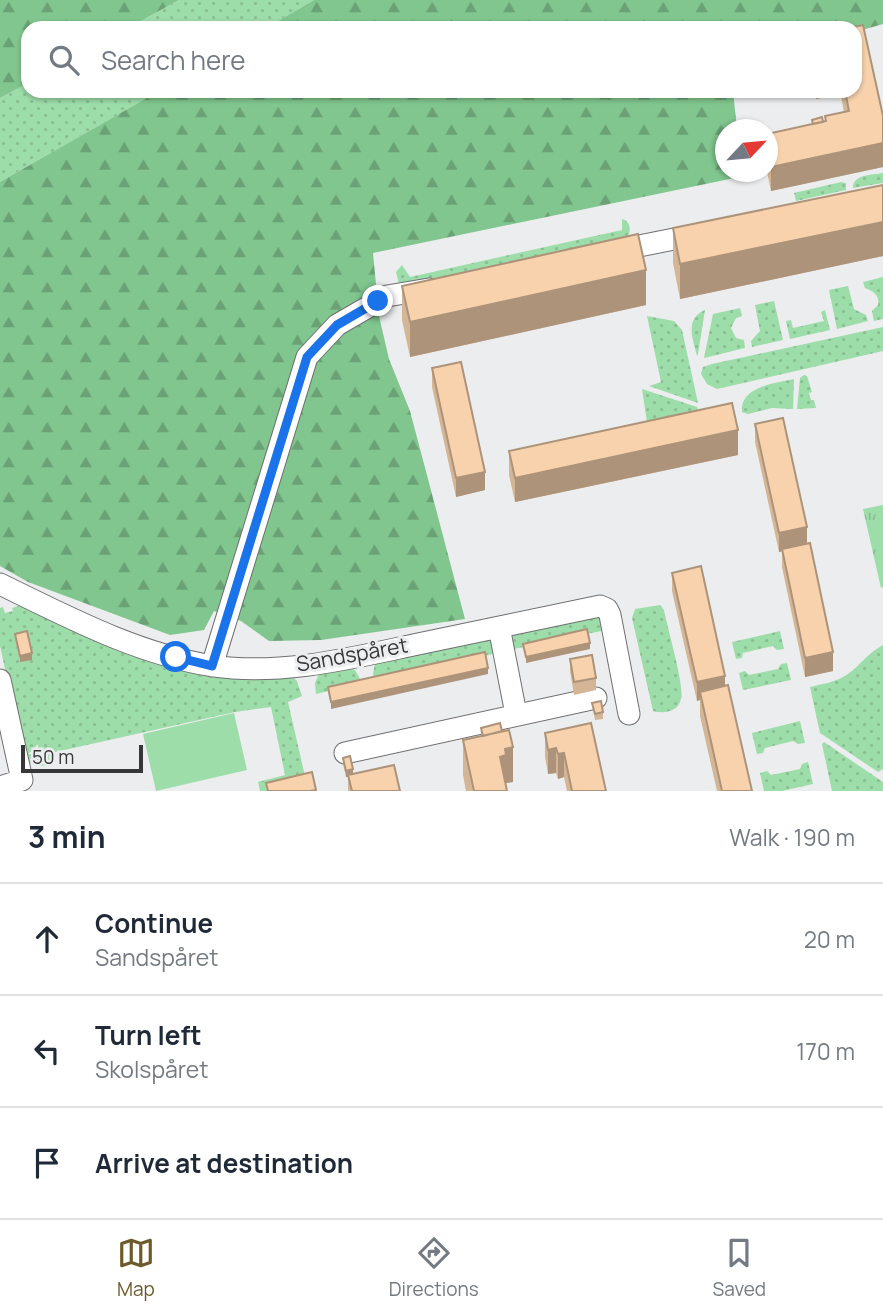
<!DOCTYPE html>
<meta charset="utf-8">
<style>
:root{--surface:#fff;--page:#f2f2f3;--text:#1f2937;--muted:#747a83;--line:#e0e1e3;--accent:#6e5a29}
body{margin:0;font-family:Manrope,sans-serif;background:var(--page);color:var(--text)}
.compass{position:absolute;left:715px;top:119px;width:63px;height:63px;border-radius:50%;background:var(--surface);box-shadow:0 2px 5px #0004;rotate:64deg}
.scale{position:absolute;left:21px;bottom:18px;width:122px;box-sizing:border-box;padding-left:7px;border:4px solid #373738;border-top:0;font-size:19px;line-height:24px;white-space:nowrap;color:#373738;-webkit-text-stroke:5px #ecedee;paint-order:stroke}
.stop{position:absolute;width:21px;height:21px;margin:-16px;border:5px solid #1a73e8;border-radius:50%;background:#fff}
.stop.end{background:#1a73e8;border-color:#fff;box-shadow:0 2px 7px #0008}
.list{margin:0;padding:0;list-style:none}
h2{display:flex;justify-content:space-between;align-items:center;height:91px;margin:0;padding:0 28px;font-size:30px}
h2 small{font-size:23px;font-weight:400;color:var(--muted)}
.list li{display:grid;grid-template-columns:46px 1fr auto;gap:21px;align-items:center;box-sizing:border-box;height:112px;padding:0 28px;border-top:2px solid var(--line)}
.list b{display:block;font-size:26px;white-space:nowrap}
.list p{margin:0;font-size:23px;white-space:nowrap;color:var(--muted)}
.list em{font-size:23px;font-style:normal;color:var(--muted)}
.icon{flex:none;width:38px;height:38px;fill:none;stroke:currentColor;stroke-width:2;stroke-linecap:round;stroke-linejoin:round}
.map{position:relative;flex:none;width:883px;height:791px;overflow:hidden}
.search{position:absolute;background:var(--surface);box-shadow:0 2px 5px #0004;left:21px;right:21px;top:21px;height:77px;display:flex;align-items:center;gap:18px;box-sizing:border-box;padding:0 24px;border-radius:21px;color:var(--muted);font-size:26px}
.sheet{height:427px;background:var(--surface)}
nav{display:flex;justify-content:space-around;align-items:center;box-sizing:border-box;height:98px;border-top:2px solid var(--line);background:var(--surface);font-size:19px;color:var(--muted)}
nav a{display:grid;justify-items:center;gap:4px}
nav .on{color:var(--accent)}
.map>svg:first-child{display:block}
.grass{fill:url(#grass-dots)}
.forest{fill:url(#forest-firs)}
.park{fill:url(#park-tufts)}
.pitch{fill:#9ddda9}
.lines{fill:none;stroke-linecap:round;stroke-linejoin:round}
.minor-casing{stroke:#707072;stroke-width:23}
.minor{stroke:#fff;stroke-width:21}
.wall{fill:#d4b595}
.shaded-wall{fill:#ad9379}
.building{fill:#f7d2ad;stroke:#ad9379;stroke-width:2}
.route{stroke:#1a73e8;stroke-width:9}
.labels{text-anchor:middle;stroke-width:6;stroke-linejoin:round;paint-order:stroke}
.street-label{font-size:21px;fill:#373738;stroke:#ecedee}
</style>
<div class="map">
<svg width="883" height="791" viewBox="0 0 883 791">
<defs>
<pattern id="grass-dots" width="8" height="8" patternUnits="userSpaceOnUse" patternTransform="scale(1.75)"><rect width="8" height="8" fill="#9ddda9"/><path d="M2 2h.1M6 6h.1" fill="none" stroke="#88be92" stroke-width="1.8" stroke-linecap="round"/></pattern>
<pattern id="forest-firs" width="22" height="20" patternUnits="userSpaceOnUse" patternTransform="scale(1.75)"><rect width="22" height="20" fill="#80c68e"/><path d="M5 1l3.5 6h-7zM16 11l3.5 6h-7z" fill="#6aa275"/></pattern>
<pattern id="park-tufts" width="24" height="20" patternUnits="userSpaceOnUse" patternTransform="scale(1.75)"><rect width="24" height="20" fill="#9ddda9"/><path d="M3 7l-1-3M5 7V3M7 7l1-3M15 17l-1-3M17 17v-4M19 17l1-3" fill="none" stroke="#88be92"/></pattern>
</defs>
<rect width="100%" height="100%" fill="#ecedee"/>
<path class="grass" d="M179,0H314L266,28H128Z
M28,83V91H159L0,182V98Z
M883,173V183L853,188C853,174 872,175 883,173Z
M841,182L846,183V190L796,201L794,193Z
M622,219C629,221 631,227 629,234L624,238L414,285L399,284L396,272L402,265L410,277L622,230Z
M883,277V319L874,321L872,311L878,305C880,295 873,291 865,288L863,282Z
M848,286L854,309L866,315L868,321L837,329L829,290Z
M774,301L783,340L752,347L751,341L760,331L755,305Z
M740,308L742,316L736,318L731,328L736,338L744,340L745,348L704,358L713,314Z
M705,310L698,354L697,356C693,339 684,319 705,310Z
M825,310L830,330L790,339L786,321L791,320L793,328L824,321L821,312Z
M647,316L674,321L682,330L698,403L649,386L661,382Z
M883,327V351L717,389L707,384L701,374L703,367L712,364Z
M804,375L807,376L812,392L809,393L811,400H814L816,408L797,409L800,378Z
M794,379L793,409L772,408L748,414L742,412C740,386 776,383 794,379Z
M642,389L697,407L699,413L648,429Z
M22,605L111,647L162,664L293,677L297,681L302,696L288,702L307,785L301,791H260L258,782L285,775L271,707L235,712L51,753L53,764C41,767 32,767 24,757L0,646V608L3,607L5,613L13,611L12,608Z
M660,605L664,610C667,627 685,687 681,699C678,712 664,714 653,711L632,618L635,609Z
M600,615L606,630L509,650V636Z
M780,631L784,649L777,650L773,646L743,653L742,658L736,659L732,642Z
M487,638L491,640L497,653L375,681L373,674L375,663Z
M883,645V769L878,772L820,733L810,687C822,684 837,682 848,674C860,665 869,652 883,645Z
M787,663L791,680L743,690L739,673L745,671L749,675L778,669L781,664Z
M348,667L355,670L360,679L357,680L358,684L316,694L315,683L319,674Z
M800,721L805,743L798,744L793,741L765,748L763,753L757,754L752,733Z
M824,742L883,782V791H832L822,744Z
M808,762L813,784L782,791H764L760,773L767,771L771,775L800,769L802,764Z"/>
<path class="forest" d="M0,0H179L128,28H28V83L0,98Z
M314,0H883V24L855,32V28H266Z
M159,91H733L737,129L726,130V172H743L744,176L373,253L379,316L389,359L410,411L465,619L321,640L269,641L241,621L214,611L204,630L170,635L28,582L0,566V182Z"/>
<path class="park" d="M883,505V587L881,588L863,509Z"/>
<path class="pitch" d="M234,713L247,770L156,791L143,734Z"/>
<g class="lines">
<g class="minor-casing">
<path id="minor" d="M614,251L699,234
M0,584C68,617 137,654 213,666C281,676 352,658 418,644C479,631 539,619 600,606L607,609L610,615L629,714
M499,627L516,714
M212,666L307,357L337,325L387,296L429,289
M0,680L22,780L0,787
M345,753L596,698"/>
</g>
<use href="#minor" class="minor"/>
</g>
<path class="wall" d="M840,91H855L883,116V167L771,191L767,172V134L812,124V120L825,121V116L844,112Z
M883,185V256L680,299L673,263V228Z
M402,286L646,305L410,357L402,320Z
M432,368L485,490L456,497L432,387Z
M755,424L807,544L833,671L805,677L782,567V551L779,552L755,442Z
M509,451L738,455L515,502L509,475Z
M672,573L725,686L752,791H717L700,716V700L697,701L672,591Z
M15,634L32,660L20,662L15,640Z
M570,659L596,678V690L574,695L570,671Z
M592,703L603,712V719L595,720Z
M481,728L513,782L506,783L507,791H466L463,775V740L481,736Z
M545,733L606,791H567L564,777L558,779L556,773L548,774L545,757Z
M343,758L353,775L400,791H348V777H346L343,764Z"/>
<path class="shaded-wall" d="M822,91H826V97L816,99V92Z
M883,143V167L771,191V167Z
M883,222V256L680,299V264Z
M646,270V305L410,357V322Z
M738,430V455L515,502V478Z
M485,472V490L456,497V478Z
M807,527V546L779,552V533Z
M590,643V649L526,663V657Z
M833,652V671L805,677V658Z
M32,653V660L20,662V656Z
M488,668V674L331,709V702Z
M725,676V695L700,692V700L697,701V682Z
M513,747V782L506,783V790L500,757L505,749Z
M556,748V773L548,774V750Z
M564,753V777L558,779V754Z
M353,769V776L346,777V771Z"/>
<path class="building" d="M863,25L883,116V143L771,167L767,151V134L826,121L825,116L849,111L845,91H855V28H850Z
M822,117L823,122L813,124L812,120Z
M883,185V222L680,264L673,228Z
M638,234L646,270L410,322L402,286Z
M461,362L485,472L456,478L432,368Z
M732,403L738,430L515,478L509,451Z
M783,418L807,527L779,533L755,424Z
M810,543L833,652L805,658L782,549Z
M701,566L725,676L697,682L672,573Z
M587,629L590,643L526,657L523,644Z
M27,631L32,653L20,656L15,634Z
M485,652L488,668L331,702L328,687Z
M592,655L596,678L574,682L570,659Z
M728,685L752,791H722L700,692Z
M601,701L603,712L595,714L592,703Z
M500,723L502,731L483,736L481,728Z
M591,723L606,791H572L564,753L558,754L556,748L548,750L545,733Z
M509,730L513,747L505,749L506,755L500,757L507,791H474L463,740Z
M350,756L353,769L346,771L343,758Z
M394,765L400,791H352L348,775Z
M312,772L316,790L310,791H268L266,783Z"/>
<g class="lines">
<path class="route" d="M176,657L212,666L307,357L337,325L378,301"/>
</g>
<g class="labels">
<g class="street-label">
<text transform="translate(352 655) rotate(-10)" y="7">Sandspåret</text>
</g>
</g>
</svg>
<svg class="compass" viewBox="-18 -18 36 36"><path d="M0-13l5 13h-10z" fill="#e53935"/><path d="M0 13l5-13h-10z" fill="#747a83"/></svg>
<div class="scale">50 m</div>
<div class="stop" style="left:176px;top:657px"></div>
<div class="stop end" style="left:378px;top:301px"></div>
<div class="search"><svg class="icon" aria-label="search" viewBox="0 0 24 24"><circle cx="10" cy="10" r="6"/><path d="M15 15l6 6"/></svg>Search here</div>
</div>
<section class="sheet">
<h2>3 min<small>Walk · 190 m</small></h2>
<ul class="list">
<li><svg class="icon" aria-label="ahead" viewBox="0 0 24 24"><path d="M12 20V5M6 11l6-6 6 6"/></svg><div><b>Continue</b><p>Sandspåret</p></div><em>20 m</em></li>
<li><svg class="icon" aria-label="left" viewBox="0 0 24 24"><path d="M17 20v-9H6M10 6l-5 5 5 5"/></svg><div><b>Turn left</b><p>Skolspåret</p></div><em>170 m</em></li>
<li><svg class="icon" aria-label="arrive" viewBox="0 0 24 24"><path d="M6 21V4h12l-3 4 3 4H6"/></svg><div><b>Arrive at destination</b></div></li>
</ul>
</section>
<nav>
<a class="on"><svg class="icon" aria-label="map" viewBox="0 0 24 24"><path d="M3 6l6-2 6 2 6-2v14l-6 2-6-2-6 2zM9 4v14M15 6v14"/></svg>Map</a>
<a><svg class="icon" aria-label="directions" viewBox="0 0 24 24"><path d="M12 3l9 9-9 9-9-9zM9 14v-3h6M13 9l2 2-2 2"/></svg>Directions</a>
<a><svg class="icon" aria-label="saved" viewBox="0 0 24 24"><path d="M7 4h10v16l-5-4-5 4z"/></svg>Saved</a>
</nav>
